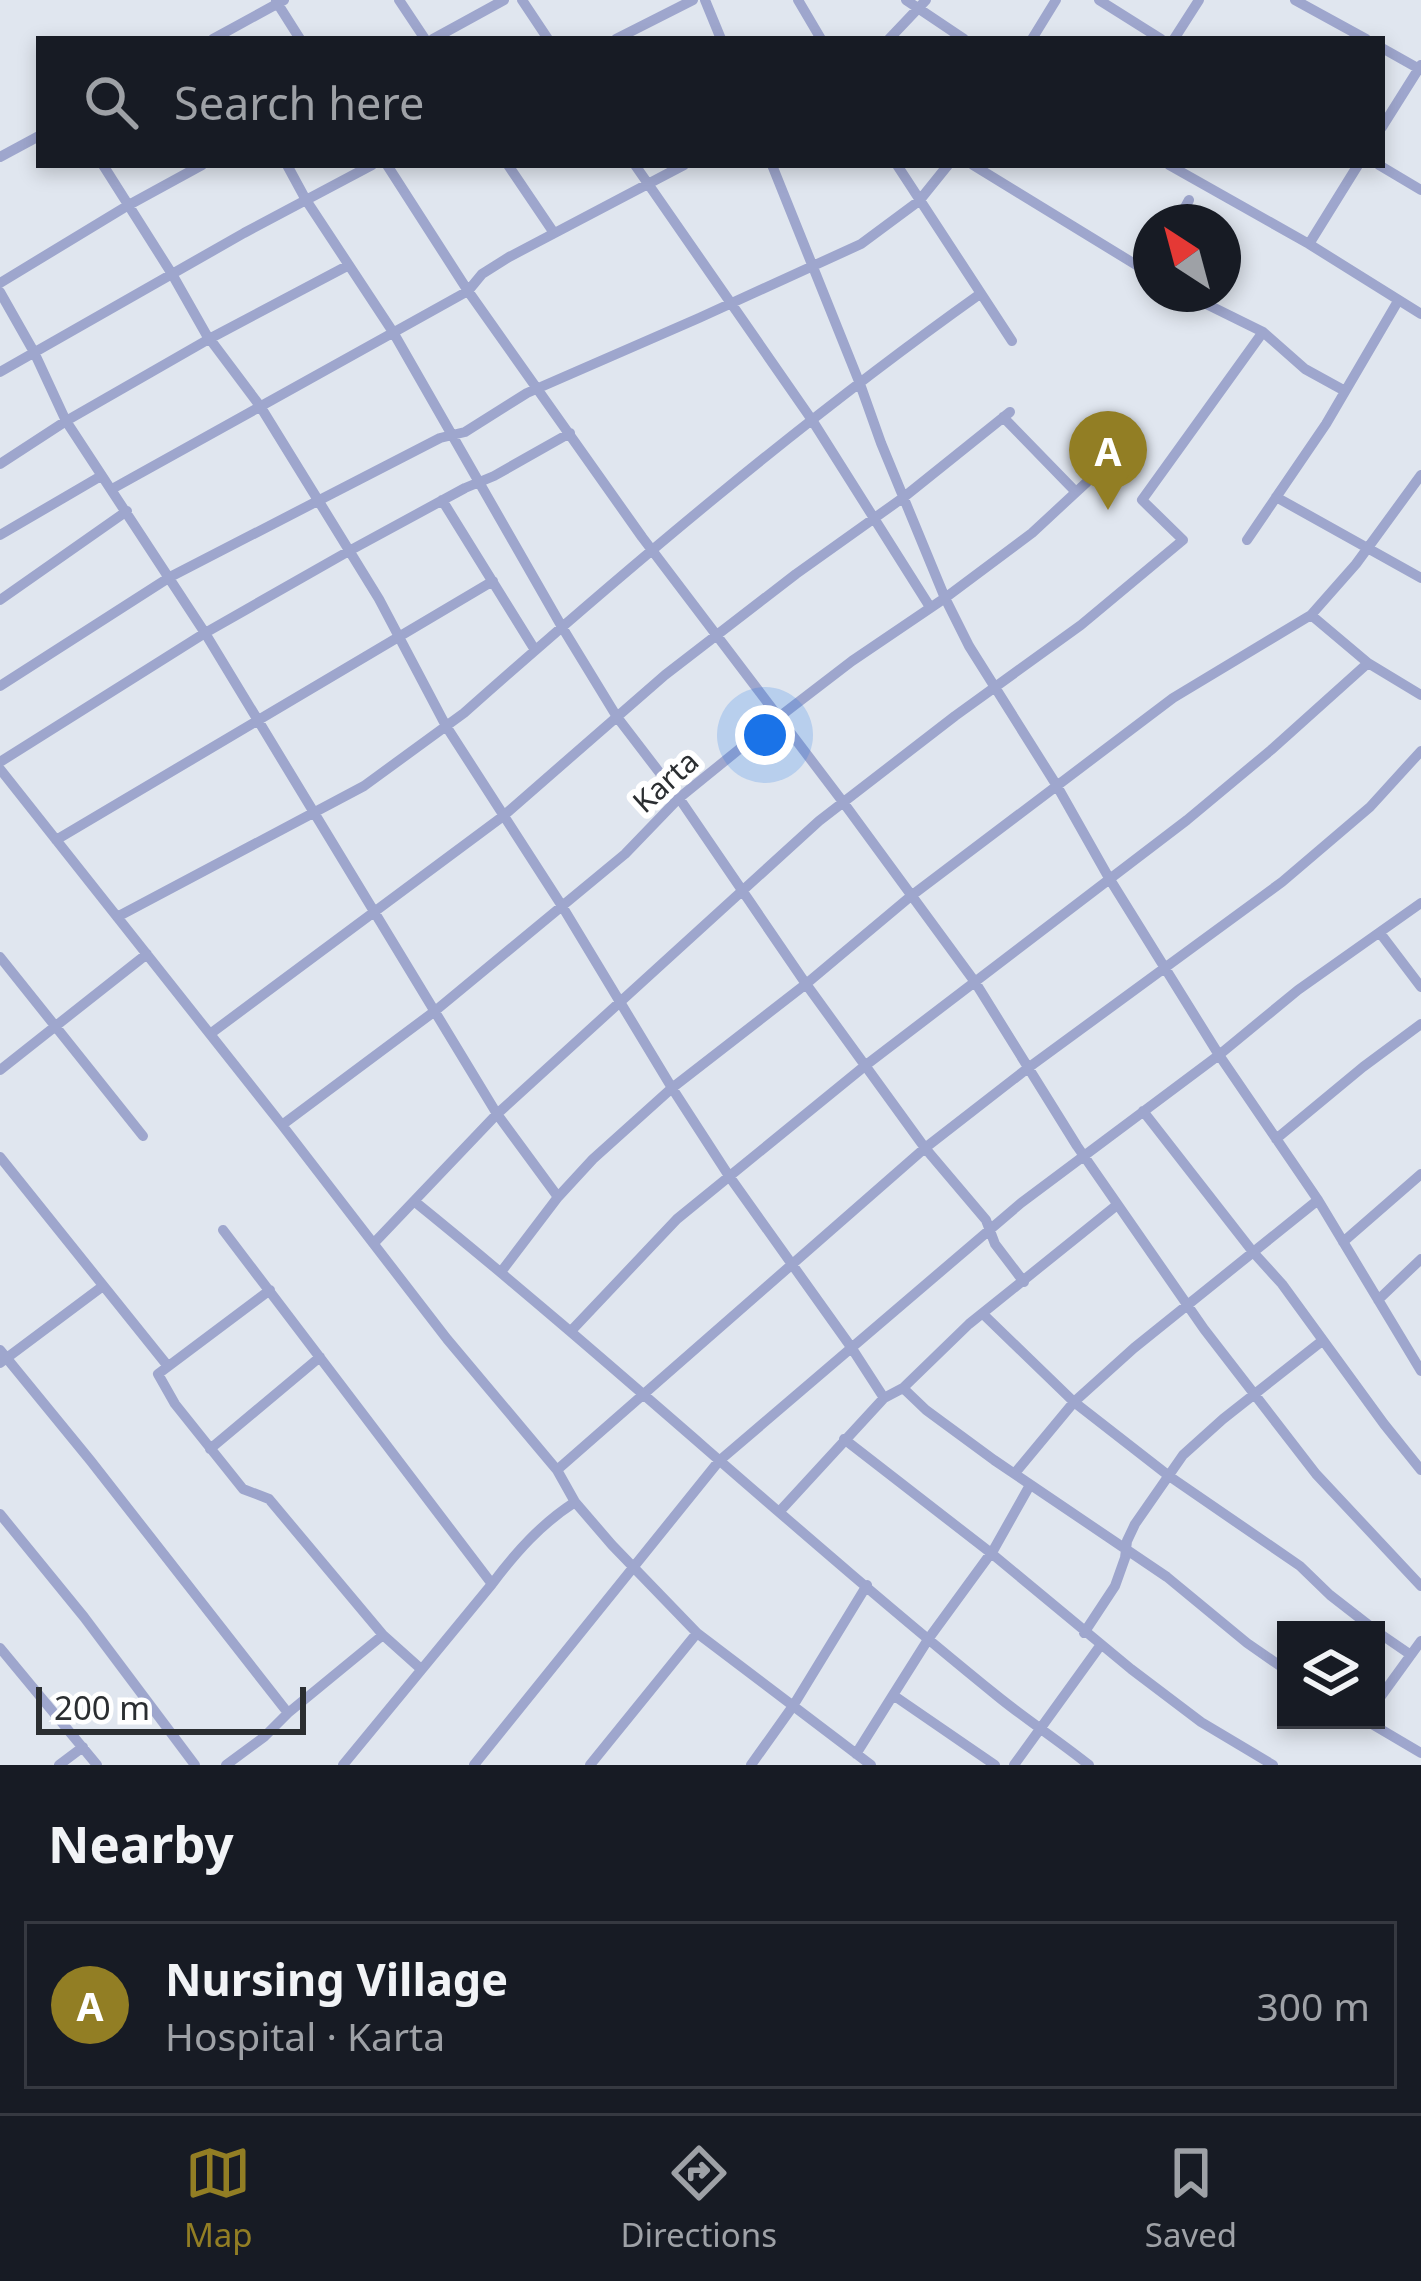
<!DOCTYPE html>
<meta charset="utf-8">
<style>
:root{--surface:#171b24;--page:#242831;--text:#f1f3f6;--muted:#9ea1a6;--line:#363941;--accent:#927e24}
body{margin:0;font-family:"Noto Sans",sans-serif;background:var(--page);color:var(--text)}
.controls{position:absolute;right:36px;bottom:36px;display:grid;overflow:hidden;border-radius:0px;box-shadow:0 6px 18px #0003}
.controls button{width:108px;height:108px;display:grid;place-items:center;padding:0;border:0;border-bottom:3px solid var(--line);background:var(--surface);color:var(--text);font:60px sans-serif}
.compass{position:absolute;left:1133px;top:204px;width:108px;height:108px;border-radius:50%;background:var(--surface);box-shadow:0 6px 18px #0003;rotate:324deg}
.scale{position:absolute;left:36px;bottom:30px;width:270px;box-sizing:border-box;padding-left:12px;border:6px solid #2b2e31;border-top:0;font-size:33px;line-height:42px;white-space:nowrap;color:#2b2e31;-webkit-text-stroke:9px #fff;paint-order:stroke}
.you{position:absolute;left:765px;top:735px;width:42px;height:42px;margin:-30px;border:9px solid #fff;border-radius:50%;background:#1a73e8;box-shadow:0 0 0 18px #1a73e833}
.badge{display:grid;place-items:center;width:78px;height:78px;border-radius:50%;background:var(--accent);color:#fff;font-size:39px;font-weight:700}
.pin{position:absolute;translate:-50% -99px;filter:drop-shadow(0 3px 6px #0008)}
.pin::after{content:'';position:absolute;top:63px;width:42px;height:36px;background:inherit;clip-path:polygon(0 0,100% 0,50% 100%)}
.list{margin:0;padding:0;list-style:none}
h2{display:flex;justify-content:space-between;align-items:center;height:156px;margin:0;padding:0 48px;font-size:51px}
h2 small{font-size:39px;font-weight:400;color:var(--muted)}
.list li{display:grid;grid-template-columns:78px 1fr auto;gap:36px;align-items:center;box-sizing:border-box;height:168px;margin:0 24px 24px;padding:0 24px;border:3px solid var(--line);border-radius:0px}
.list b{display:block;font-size:45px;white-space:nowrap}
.list p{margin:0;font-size:39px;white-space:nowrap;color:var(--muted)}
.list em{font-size:39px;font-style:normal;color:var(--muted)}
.icon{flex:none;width:66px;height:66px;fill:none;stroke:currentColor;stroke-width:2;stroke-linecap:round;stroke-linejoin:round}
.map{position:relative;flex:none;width:1421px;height:1765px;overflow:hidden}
.search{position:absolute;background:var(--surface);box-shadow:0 6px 18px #0003;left:36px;right:36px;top:36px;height:132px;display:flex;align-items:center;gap:30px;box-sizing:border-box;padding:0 42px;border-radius:0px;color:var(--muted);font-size:45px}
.sheet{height:348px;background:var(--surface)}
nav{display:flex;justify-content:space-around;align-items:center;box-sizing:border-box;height:168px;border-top:3px solid var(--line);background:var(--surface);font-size:33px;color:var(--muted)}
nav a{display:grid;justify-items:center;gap:6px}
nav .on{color:var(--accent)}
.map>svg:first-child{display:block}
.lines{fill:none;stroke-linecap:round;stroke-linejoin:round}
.minor{stroke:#9ea6cd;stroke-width:10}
.labels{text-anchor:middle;stroke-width:12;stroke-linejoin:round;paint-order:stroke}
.street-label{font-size:30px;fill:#2b2e31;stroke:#fff}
</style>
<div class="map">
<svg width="1421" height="1765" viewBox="0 0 1421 1765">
<rect width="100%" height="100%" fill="#e0e6ef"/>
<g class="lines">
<path class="minor" d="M399,0L425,39
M522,0L548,39
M705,0L721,39
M798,0L821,39
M906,0L964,39
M1099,0L1161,39
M1295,0L1366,39
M276,1L300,39
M213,39L284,0
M433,39L504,0
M616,39L693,0
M889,39L926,0
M1032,39L1056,0
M1174,39L1199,0
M1382,48L1421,70
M1382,127L1421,65
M0,157L39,136
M103,165L172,274L206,334L260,406L318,500L379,599L446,726L562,906L672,1088L729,1176L851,1347L884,1398
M287,165L306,200L393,332L562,627L617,717L679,798L806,984L925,1148L986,1220L995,1244L1024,1282
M387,165L468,291L642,537L843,802L975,982L1077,1146L1204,1329L1316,1474L1421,1586
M508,165L554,233
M635,165L812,420L930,607
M772,165L860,384L881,443L945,598L969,646L1057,786L1109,878L1219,1055L1318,1200L1421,1371
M897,165L1012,341
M973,165L1151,274
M1169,165L1309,244L1421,314
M1379,165L1421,190
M1177,222L1189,200
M1309,244L1358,165
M0,283L127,206L202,165
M0,292L34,352L66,421L205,633L497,1114L558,1197
M1186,294L1263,332L1305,369L1345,391
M0,372L244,233L372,165
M1003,417L1075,491
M0,464L66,421L209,339L349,265
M112,489L468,291L482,274L509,257L684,165
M1276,497L1421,578
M442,500L535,650
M0,535L101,476
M1247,540L1326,424L1398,301
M0,600L127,511
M1311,615L1368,663L1421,695
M0,686L170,577L440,438L465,432L527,393L699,318L861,244L919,201L948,165
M0,762L205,633L349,551L465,488L494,476L570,433
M0,769L282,1125L447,1339L557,1470L575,1502L612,1545L697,1633L871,1765
M56,840L493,581
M117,917L364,786L464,713C630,566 800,422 980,294
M1380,933L1421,987
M0,957L143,1136
M210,1034L502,817L665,675L796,574L904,497L1010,412
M0,1070L147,954
M1143,1111L1253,1252L1282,1284L1384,1424L1421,1470
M282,1125L435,1011L625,854L679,798L779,717L852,661L945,598L1032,533L1087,482
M1276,1139L1363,1067L1421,1024
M0,1157L167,1365
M414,1201C614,1363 802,1538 1001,1699C1030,1722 1060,1742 1089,1765
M223,1230L492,1584C516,1552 541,1524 575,1502
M1343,1242L1421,1174
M374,1243L497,1114L819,821L955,716L1081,625L1183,540L1142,500L1263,332
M501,1272L558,1197L593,1159L672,1088L806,984L911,896L1173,698L1311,615L1356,564L1421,475
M270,1290L158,1374L175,1404L243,1489L269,1499L383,1635L421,1669
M1378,1300L1421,1259
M983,1314L1074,1402L1169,1476L1300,1566L1330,1595L1375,1630
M571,1331L677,1219L866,1065L1187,820L1271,750L1368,663
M0,1350L90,1460L288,1713
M0,1363L103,1286
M903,1388L926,1410L994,1460L1167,1577L1247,1643L1286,1670
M844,1439L991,1553L1131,1669L1201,1722L1273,1765
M210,1449L320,1357
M557,1470L925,1148L1028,1068L1282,882L1370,807L1421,751
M1015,1473L1074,1402L1134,1348L1318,1200
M780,1511L884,1398L903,1388L969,1324L1117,1205
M0,1514L84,1617L195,1765
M1376,1631L1411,1655
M1084,1633L1115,1586L1125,1558L1127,1541L1135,1524L1183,1455L1223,1419L1322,1341
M0,1648L97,1765
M893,1695L929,1638L994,1549L1030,1485
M1376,1703L1421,1641
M1365,1720L1421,1753
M856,1754L893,1695L995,1765
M59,1765L83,1747
M226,1765L264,1737L288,1713L383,1635
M343,1765L492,1584
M474,1765L719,1461L1021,1203L1219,1055L1298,990L1421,903
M590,1765L697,1633
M751,1765L793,1706L867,1585
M1014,1765L1100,1646"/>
</g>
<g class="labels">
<g class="street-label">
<text transform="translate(666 782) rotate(-42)" y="10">Karta</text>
</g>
</g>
</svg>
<div class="controls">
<button><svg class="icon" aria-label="layers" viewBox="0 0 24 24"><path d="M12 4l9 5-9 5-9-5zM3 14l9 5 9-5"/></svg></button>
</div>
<svg class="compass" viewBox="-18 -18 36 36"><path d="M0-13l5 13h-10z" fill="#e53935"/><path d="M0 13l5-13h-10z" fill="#9ea1a6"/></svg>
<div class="scale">200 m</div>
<div class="you"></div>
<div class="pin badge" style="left:1108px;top:510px">A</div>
<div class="search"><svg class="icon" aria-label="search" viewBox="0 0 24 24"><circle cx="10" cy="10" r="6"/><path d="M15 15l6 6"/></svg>Search here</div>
</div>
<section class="sheet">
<h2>Nearby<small></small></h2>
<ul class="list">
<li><span class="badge">A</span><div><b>Nursing Village</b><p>Hospital · Karta</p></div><em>300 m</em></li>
</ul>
</section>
<nav>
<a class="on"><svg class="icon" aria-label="map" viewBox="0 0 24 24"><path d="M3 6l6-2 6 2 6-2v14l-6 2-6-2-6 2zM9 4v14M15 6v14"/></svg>Map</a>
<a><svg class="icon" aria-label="directions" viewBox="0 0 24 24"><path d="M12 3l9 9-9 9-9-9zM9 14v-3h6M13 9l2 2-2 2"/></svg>Directions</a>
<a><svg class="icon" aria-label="saved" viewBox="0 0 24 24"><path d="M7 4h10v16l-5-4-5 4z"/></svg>Saved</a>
</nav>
